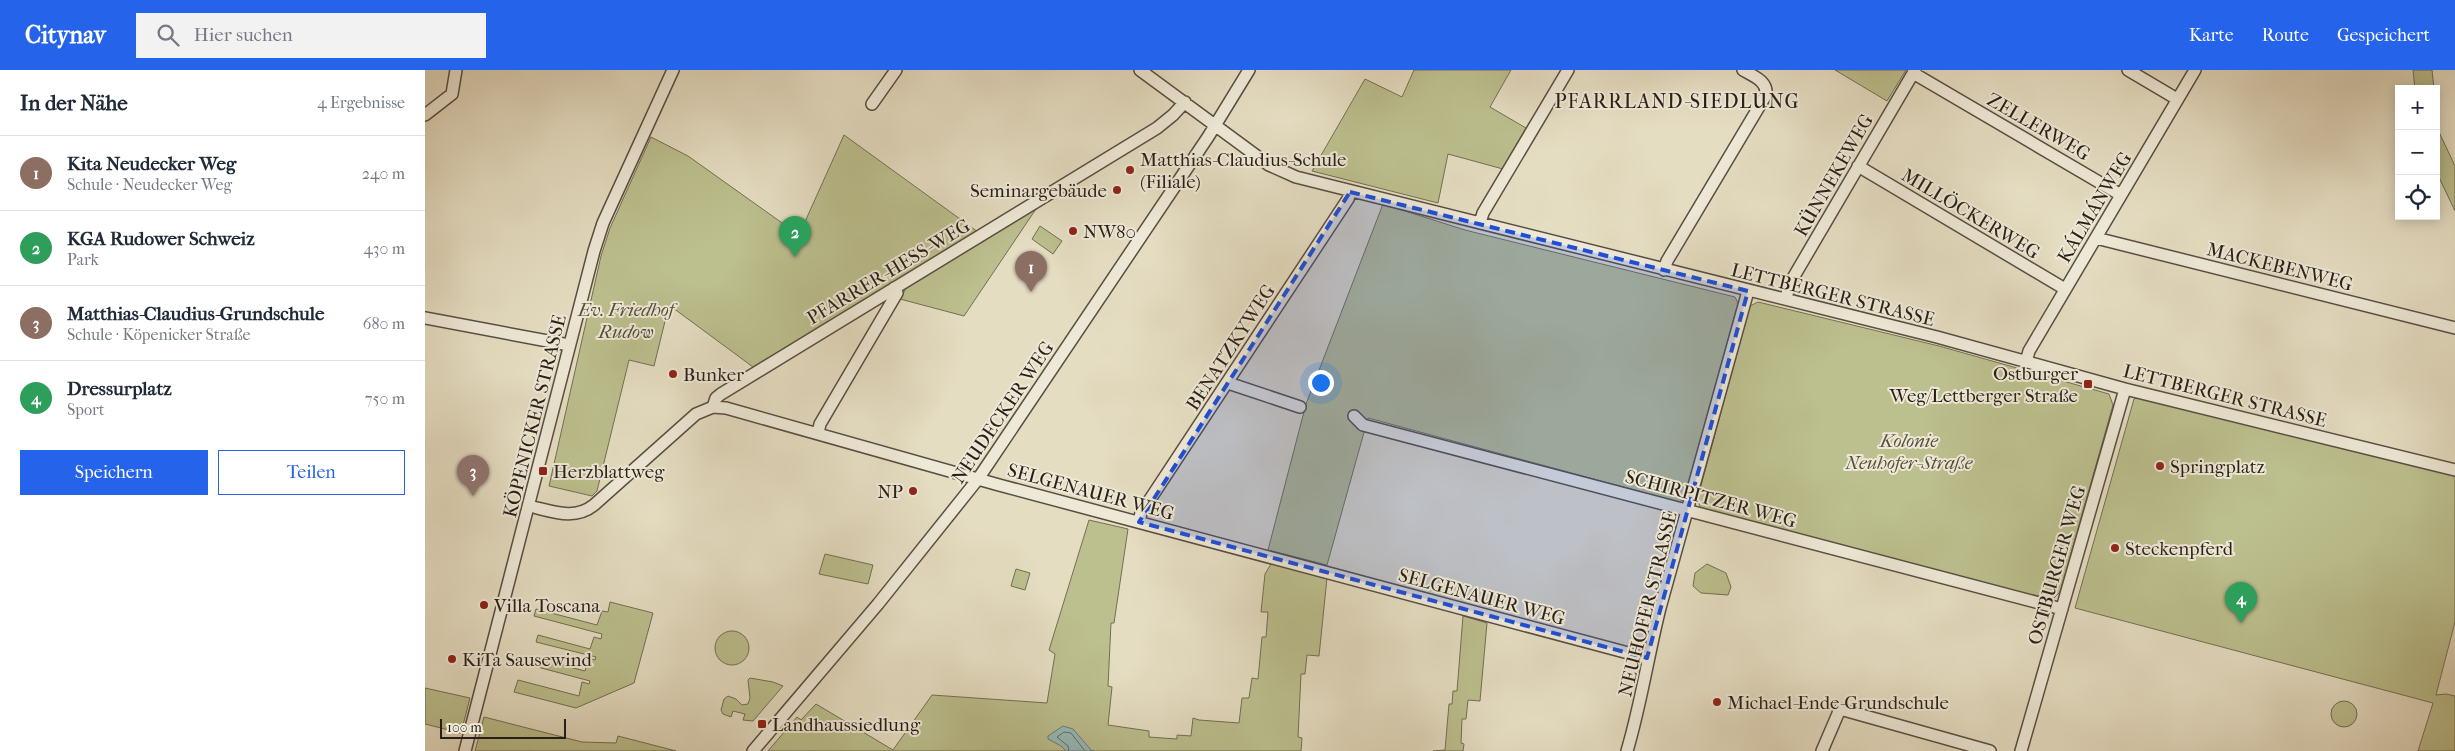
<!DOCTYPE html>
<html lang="de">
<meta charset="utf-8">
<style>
:root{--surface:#fff;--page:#f2f2f3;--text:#1f2937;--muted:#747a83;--line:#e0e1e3;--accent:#2563eb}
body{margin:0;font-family:"IM FELL French Canon",serif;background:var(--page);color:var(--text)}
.controls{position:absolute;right:15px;top:15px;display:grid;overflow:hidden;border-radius:0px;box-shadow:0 2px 12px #0003}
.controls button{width:45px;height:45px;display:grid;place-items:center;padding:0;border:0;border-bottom:1px solid var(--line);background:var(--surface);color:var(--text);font:25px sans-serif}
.scale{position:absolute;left:15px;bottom:12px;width:126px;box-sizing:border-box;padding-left:5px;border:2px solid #2a1f18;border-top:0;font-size:14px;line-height:18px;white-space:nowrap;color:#2a1f18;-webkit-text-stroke:4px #eee9d7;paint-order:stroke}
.you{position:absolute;left:895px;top:312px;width:18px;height:18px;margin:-12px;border:4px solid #fff;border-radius:50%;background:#1a73e8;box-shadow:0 0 0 8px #1a73e833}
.badge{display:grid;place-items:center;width:32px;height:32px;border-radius:50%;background:var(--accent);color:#fff;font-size:16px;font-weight:700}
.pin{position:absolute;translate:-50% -41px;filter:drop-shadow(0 1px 2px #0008)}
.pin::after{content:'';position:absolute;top:26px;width:18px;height:15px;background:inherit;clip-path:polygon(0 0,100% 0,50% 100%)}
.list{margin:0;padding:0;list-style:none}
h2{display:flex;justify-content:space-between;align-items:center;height:65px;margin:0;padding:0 20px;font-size:21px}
h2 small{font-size:16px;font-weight:400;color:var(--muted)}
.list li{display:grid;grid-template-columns:32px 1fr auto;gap:15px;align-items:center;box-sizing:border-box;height:75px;padding:0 20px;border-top:1px solid var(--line)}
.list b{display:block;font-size:19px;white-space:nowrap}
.list p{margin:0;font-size:16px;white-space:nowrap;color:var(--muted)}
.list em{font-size:16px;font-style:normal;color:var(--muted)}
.actions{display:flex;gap:10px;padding:15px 20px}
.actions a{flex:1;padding:11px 0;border:1px solid var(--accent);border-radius:0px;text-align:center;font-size:18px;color:var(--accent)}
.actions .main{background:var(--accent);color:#fff}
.icon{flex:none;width:28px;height:28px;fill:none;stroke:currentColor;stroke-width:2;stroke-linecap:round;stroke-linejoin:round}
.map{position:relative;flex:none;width:2030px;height:681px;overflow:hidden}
header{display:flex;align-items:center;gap:30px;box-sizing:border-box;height:70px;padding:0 25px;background:var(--accent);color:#fff}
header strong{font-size:24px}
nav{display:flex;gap:28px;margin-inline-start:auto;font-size:18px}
.search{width:350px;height:45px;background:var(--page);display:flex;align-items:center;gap:12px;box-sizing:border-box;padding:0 18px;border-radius:0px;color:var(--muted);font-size:19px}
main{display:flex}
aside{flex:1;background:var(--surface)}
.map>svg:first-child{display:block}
.green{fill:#bcbf8e;stroke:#736f53}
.water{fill:#97bbba;stroke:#6b7d79}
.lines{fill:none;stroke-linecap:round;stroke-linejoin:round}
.shore{stroke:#606d69;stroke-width:1}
.minor-casing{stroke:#594e42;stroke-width:14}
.minor{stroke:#eee9d7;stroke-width:11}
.marked{fill:#1d4ed8;fill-opacity:0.2;stroke:#1d4ed8;stroke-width:4;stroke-dasharray:10 6;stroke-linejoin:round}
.poi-dot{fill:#8f2418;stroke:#eee9d7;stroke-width:2}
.labels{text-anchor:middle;stroke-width:4;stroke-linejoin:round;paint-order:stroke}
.street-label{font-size:19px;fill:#2a1f18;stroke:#eee9d7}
.poi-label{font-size:19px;fill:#2a1f18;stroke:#eee9d7;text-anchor:start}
.park-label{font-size:19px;font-style:italic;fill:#564f3b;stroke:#eee9d7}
.neighbourhood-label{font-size:20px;letter-spacing:1px;fill:#2a1f18;stroke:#eee9d7}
</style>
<header>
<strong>Citynav</strong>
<div class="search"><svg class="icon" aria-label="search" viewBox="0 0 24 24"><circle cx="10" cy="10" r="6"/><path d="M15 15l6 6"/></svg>Hier suchen</div>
<nav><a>Karte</a><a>Route</a><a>Gespeichert</a></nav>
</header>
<main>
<aside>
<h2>In der Nähe<small>4 Ergebnisse</small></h2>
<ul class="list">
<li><span class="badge" style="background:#8d6e63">1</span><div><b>Kita Neudecker Weg</b><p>Schule · Neudecker Weg</p></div><em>240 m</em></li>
<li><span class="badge" style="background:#2e9e5b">2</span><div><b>KGA Rudower Schweiz</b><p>Park</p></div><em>430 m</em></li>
<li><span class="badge" style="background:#8d6e63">3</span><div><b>Matthias-Claudius-Grundschule</b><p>Schule · Köpenicker Straße</p></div><em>680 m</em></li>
<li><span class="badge" style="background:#2e9e5b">4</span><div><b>Dressurplatz</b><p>Sport</p></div><em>750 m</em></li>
</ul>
<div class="actions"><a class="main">Speichern</a><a>Teilen</a></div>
</aside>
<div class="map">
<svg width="2030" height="681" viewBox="0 0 2030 681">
<rect width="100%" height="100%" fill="#e5ddc2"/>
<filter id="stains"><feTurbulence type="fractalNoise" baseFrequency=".004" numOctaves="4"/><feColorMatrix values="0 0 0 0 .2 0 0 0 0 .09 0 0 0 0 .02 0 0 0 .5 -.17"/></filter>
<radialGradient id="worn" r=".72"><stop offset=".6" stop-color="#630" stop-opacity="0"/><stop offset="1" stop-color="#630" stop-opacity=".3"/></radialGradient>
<path class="green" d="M989,0H1086L1065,37L1101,58L1078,99L1023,84L1013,133L887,101L940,9L977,27Z
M1410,0H1481L1462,31Z
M1988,0H2007L2009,19H1990Z
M2011,41L2013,60L2030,96V141L2011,101Z
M419,65L553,162L328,297L244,235L229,296L204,290L172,421L167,426L124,416L176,186L185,158L226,67L263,86L374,165Z
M958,134L1040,160L1310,227L1313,233L1259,429L1254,432L943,348L902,495L843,480L881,334Z
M613,136L539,246L475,229L483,215L555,171L557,173L559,169Z
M615,156L637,171L628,184L607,169Z
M1333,232L1514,276L1684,324L1688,335L1635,522L1626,531L1276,438L1272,430L1325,236Z
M1714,327L2030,405V552L2011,625L2021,624L2030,626V681H1993L2008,633L1650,538L1709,329Z
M664,450L703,459L689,553H686L683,616L687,617L683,655L724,661V667L752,669V665L766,666L768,648L774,650L814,653L817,628H824L827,608L833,609L837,567H841L843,542H836L840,504L846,494L902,508L894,586L882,585L880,604H876L873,667L877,668L876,681H343L372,647L376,650L391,634L468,680L507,625L622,633L630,584L624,580Z
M400,484L448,495L443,514L394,504Z
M1282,494L1301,503L1306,517L1303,525L1276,523L1268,516L1270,503Z
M591,499L605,503L600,520L586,516Z
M185,532L228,543L209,613L151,638L89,622L93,610L154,626L157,612L164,614L165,611L105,595L107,587L160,601L164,588L170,590L171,587L111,572L113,565L165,579L169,567L176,569L177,564L109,546L111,539L172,555L177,541L183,542Z
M1038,546L1062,553L1055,631L1043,630L1041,649H1037L1036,673L1039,674L1038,681H1008L1020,680L1024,634H1027L1028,621H1032Z
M290 578a17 17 0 1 1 34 0a17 17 0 1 1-34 0Z
M325,608L348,612L358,616L328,651L318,650L320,644L308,641L306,647L298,644L296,640L299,629L303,626L311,629L317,635L323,634L325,628L323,610Z
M0,618L45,628L36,663L0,654Z
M1906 644a13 13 0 1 1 26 0a13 13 0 1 1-26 0Z
M59,647L157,672L191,673L193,666L251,681H50Z"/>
<path class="water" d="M638,656L648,659L666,680L669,681H641L636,676L623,669V666Z"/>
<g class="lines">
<path class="shore" d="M644,681L643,676L632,667L639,662L646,663L660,681"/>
<g class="minor-casing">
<path id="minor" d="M715,0L844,95L871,107L1512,267L1700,319L2030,400
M1703,0L1752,29
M1488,3L1696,125
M447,34L471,0
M0,45L27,24L31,0
M1433,96L1640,219
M1055,153L1058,143L1143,0
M1671,168L2030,258
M1239,200L1242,191L1341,25C1343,11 1328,6 1318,0
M1360,229L1368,208L1490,0
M0,248L144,275
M1601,292L1604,281L1770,0
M803,313L875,337
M288,337L291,328L296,324L732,58L748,45L760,32
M929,346L938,355L1637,539
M393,363L395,354L472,223L469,218
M104,436C127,441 149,451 169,435L271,344L288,337L301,338L574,415L1222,588
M714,452L716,443L923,129L925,122
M40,681L169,181L178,153L248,0
M328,681L453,534L553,409L783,67L824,0
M1202,681C1216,634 1223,586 1235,538L1323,221
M1397,681L1415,639L1565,681
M1596,681L1700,319"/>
</g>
<use href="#minor" class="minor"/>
</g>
<path class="marked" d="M925,122L1323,221L1222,588L714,452Z"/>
<g class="poi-dot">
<circle cx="705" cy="100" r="5"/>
<circle cx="692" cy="120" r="5"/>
<circle cx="648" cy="161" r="5"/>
<circle cx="248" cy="304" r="5"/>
<rect x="1658" y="309" width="10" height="10" rx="2.5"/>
<circle cx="1735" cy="396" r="5"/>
<rect x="113" y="396" width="10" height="10" rx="2.5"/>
<circle cx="488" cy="421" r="5"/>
<circle cx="1690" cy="478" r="5"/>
<circle cx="59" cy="535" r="5"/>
<circle cx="27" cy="589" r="5"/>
<circle cx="1292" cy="632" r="5"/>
<rect x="332" y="649" width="10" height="10" rx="2.5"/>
</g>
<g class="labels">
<g class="street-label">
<text transform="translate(1614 56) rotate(30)" y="7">ZELLERWEG</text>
<text transform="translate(1408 105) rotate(-60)" y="7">KÜNNEKEWEG</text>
<text transform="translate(1669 137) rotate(-59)" y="7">KÁLMÁNWEG</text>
<text transform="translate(1546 143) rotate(31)" y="7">MILLÖCKERWEG</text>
<text transform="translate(1855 196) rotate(14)" y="7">MACKEBENWEG</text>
<text transform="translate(463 201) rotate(-31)" y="7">PFARRER-HESS-WEG</text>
<text transform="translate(1408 224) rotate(14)" y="7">LETTBERGER STRASSE</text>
<text transform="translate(805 277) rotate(-57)" y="7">BENATZKYWEG</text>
<text transform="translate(1800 325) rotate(14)" y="7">LETTBERGER STRASSE</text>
<text transform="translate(577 342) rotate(-56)" y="7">NEUDECKER WEG</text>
<text transform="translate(109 346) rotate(-76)" y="7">KÖPENICKER STRASSE</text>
<text transform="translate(666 421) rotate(15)" y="7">SELGENAUER WEG</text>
<text transform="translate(1286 428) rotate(15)" y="7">SCHIRPITZER WEG</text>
<text transform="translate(1631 495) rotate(-74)" y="7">OSTBURGER WEG</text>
<text transform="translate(1057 526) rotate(15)" y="7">SELGENAUER WEG</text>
<text transform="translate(1222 534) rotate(-76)" y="7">NEUHOFER STRASSE</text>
</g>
<g class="poi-label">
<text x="715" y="96">Matthias-Claudius-Schule<tspan x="715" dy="22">(Filiale)</tspan></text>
<text x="682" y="127" text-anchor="end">Seminargebäude</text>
<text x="658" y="168">NW80</text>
<text x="1653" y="310" text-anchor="end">Ostburger<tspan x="1653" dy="22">Weg/Lettberger Straße</tspan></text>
<text x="258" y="311">Bunker</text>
<text x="1745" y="403">Springplatz</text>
<text x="128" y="408">Herzblattweg</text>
<text x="478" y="428" text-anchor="end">NP</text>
<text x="1700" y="485">Steckenpferd</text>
<text x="69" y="542">Villa Toscana</text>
<text x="37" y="596">KiTa Sausewind</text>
<text x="1302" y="639">Michael-Ende-Grundschule</text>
<text x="347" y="661">Landhaussiedlung</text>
</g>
<g class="park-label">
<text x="201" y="246">Ev. Friedhof<tspan x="201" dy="22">Rudow</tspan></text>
<text x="1484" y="377">Kolonie<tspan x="1484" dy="22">Neuhofer-Straße</tspan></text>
</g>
<g class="neighbourhood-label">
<text x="1252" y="38">PFARRLAND-SIEDLUNG</text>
</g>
</g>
<rect width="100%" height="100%" filter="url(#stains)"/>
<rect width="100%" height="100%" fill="url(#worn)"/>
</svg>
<div class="controls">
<button>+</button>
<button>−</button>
<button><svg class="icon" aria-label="locate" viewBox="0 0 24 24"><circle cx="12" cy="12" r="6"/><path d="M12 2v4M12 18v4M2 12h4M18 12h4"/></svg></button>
</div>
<div class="scale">100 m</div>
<div class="you"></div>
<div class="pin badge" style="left:606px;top:222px;background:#8d6e63">1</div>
<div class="pin badge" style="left:370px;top:187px;background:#2e9e5b">2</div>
<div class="pin badge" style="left:48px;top:426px;background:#8d6e63">3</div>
<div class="pin badge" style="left:1816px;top:553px;background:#2e9e5b">4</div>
</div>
</main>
